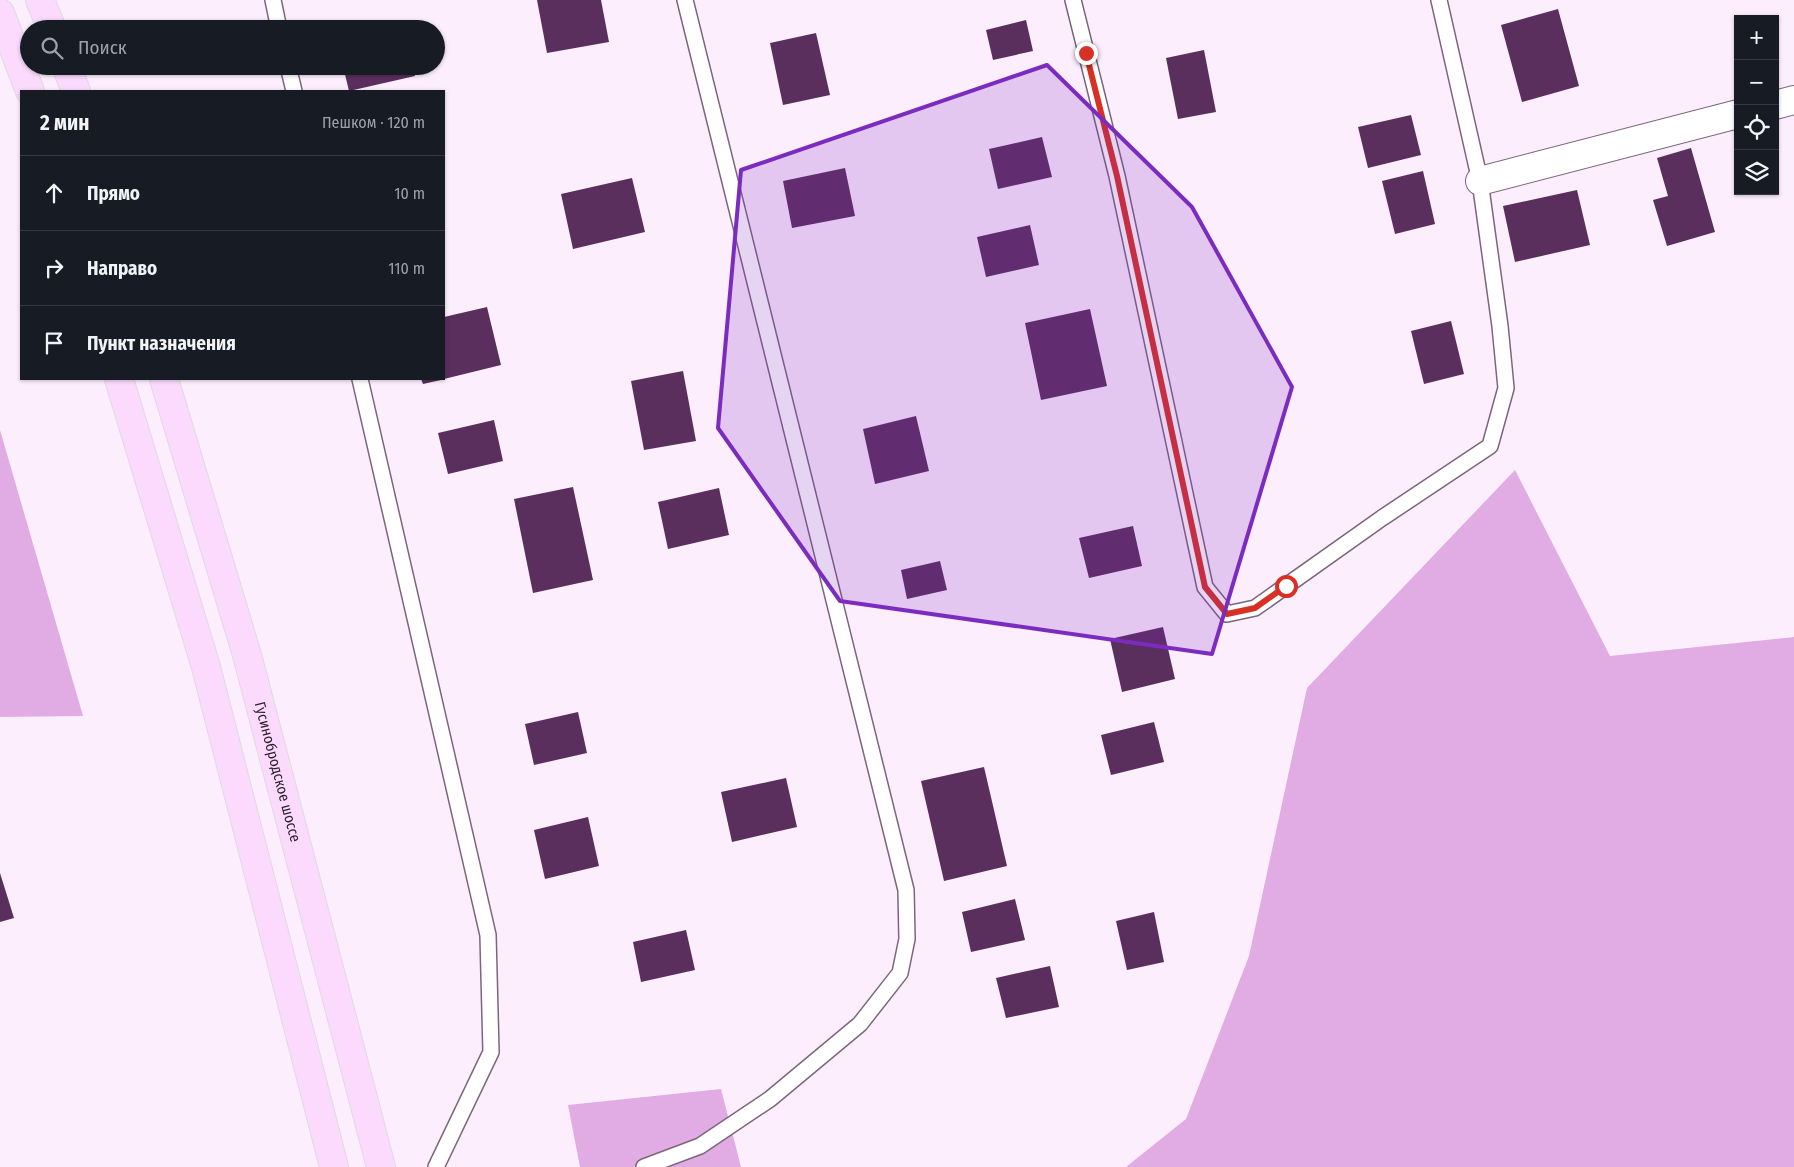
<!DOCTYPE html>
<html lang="ru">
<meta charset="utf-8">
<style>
:root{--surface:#171b24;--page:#20242c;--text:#f1f3f6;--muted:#9ea1a6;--line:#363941}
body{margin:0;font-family:"Fira Sans Condensed",sans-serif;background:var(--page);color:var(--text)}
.controls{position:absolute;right:15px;top:15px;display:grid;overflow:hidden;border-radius:0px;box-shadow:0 1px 4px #0004}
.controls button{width:45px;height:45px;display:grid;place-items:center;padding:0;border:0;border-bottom:1px solid var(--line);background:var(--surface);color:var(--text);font:25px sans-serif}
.stop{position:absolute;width:15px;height:15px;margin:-11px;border:4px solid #d93025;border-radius:50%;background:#fff}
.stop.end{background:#d93025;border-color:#fff;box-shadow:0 1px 5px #0008}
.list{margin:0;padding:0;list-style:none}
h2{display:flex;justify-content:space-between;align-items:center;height:65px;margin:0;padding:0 20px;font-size:21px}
h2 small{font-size:16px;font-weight:400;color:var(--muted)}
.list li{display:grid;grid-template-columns:32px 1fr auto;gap:15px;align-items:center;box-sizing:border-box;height:75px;padding:0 20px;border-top:1px solid var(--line)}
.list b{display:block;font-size:19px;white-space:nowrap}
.list em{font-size:16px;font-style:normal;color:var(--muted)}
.icon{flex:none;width:28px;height:28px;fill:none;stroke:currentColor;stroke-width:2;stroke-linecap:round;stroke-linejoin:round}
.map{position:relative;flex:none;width:1794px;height:1167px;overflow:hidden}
.search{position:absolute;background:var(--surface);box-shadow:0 1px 4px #0004;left:20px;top:20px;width:425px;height:55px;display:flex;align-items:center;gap:12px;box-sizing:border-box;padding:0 18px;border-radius:28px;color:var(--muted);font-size:19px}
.panel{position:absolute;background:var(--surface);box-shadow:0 1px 4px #0004;left:20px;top:90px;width:425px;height:290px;border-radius:0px}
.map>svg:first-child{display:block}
.forest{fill:#e0ace3}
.building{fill:#5a2e5d}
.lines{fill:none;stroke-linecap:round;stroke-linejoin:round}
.service-casing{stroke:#7b667c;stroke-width:18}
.minor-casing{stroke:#7b667c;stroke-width:30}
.primary-casing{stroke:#dddcdd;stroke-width:30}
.service{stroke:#fff;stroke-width:15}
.minor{stroke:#fff;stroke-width:28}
.primary{stroke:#fbdafd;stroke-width:28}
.route{stroke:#d93025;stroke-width:6}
.marked{fill:#7b2cbf;fill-opacity:0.2;stroke:#7b2cbf;stroke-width:4;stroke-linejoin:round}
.labels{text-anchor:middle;stroke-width:5;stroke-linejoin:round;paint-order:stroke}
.street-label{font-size:15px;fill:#2a222b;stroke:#fff}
</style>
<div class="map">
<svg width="1794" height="1167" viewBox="0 0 1794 1167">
<rect width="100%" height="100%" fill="#fdeefe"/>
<path class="forest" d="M0,430L83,716L0,717Z
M1515,470L1610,656L1794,637V1167H1126L1186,1119L1249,956L1307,688Z
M721,1089L741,1167H580L568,1105Z"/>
<path class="building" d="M537,0H601L609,42L547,53Z
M1558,9L1579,86L1522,102L1501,25Z
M1026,20L1033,51L993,60L986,30Z
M816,33L830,95L783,105L770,43Z
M1204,50L1216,112L1178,119L1166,58Z
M343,66H413L415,76L349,91Z
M1411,115L1421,155L1368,168L1358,127Z
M1042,137L1052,177L998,189L989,149Z
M1691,148L1715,232L1667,246L1653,200L1668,196L1657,158Z
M845,168L855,216L792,228L783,181Z
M1423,171L1435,224L1395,234L1382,181Z
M632,178L645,232L573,249L561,194Z
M1577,190L1590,245L1515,262L1503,206Z
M1030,225L1039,265L986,277L977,237Z
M487,307L501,365L444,379V317Z
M1090,309L1107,386L1041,400L1025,323Z
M1451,321L1464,374L1424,384L1411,331Z
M683,371L696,441L644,450L631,381Z
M421,379H441V380L423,384Z
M916,416L929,471L875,484L863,429Z
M494,420L503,461L448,474L438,433Z
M573,487L593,580L533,593L514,499Z
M719,488L729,535L668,549L658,502Z
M1133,526L1142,566L1089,578L1079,538Z
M940,561L947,590L907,599L901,570Z
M1163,627L1175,679L1122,692L1110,639Z
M578,712L587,753L534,765L525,724Z
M1154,722L1164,762L1111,775L1101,735Z
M984,767L1007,866L944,881L921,781Z
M786,778L797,827L732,842L721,792Z
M588,817L599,866L545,879L534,830Z
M0,873L14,918L0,922Z
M1015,899L1025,940L971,952L962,912Z
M1154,912L1164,962L1127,970L1116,921Z
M686,930L695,970L641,982L633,942Z
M1050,966L1059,1007L1006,1018L996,978Z"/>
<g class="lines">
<g class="service-casing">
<path id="service" d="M273,0L279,29
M1073,0L1117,176L1205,587L1227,614L1255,608L1382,518L1490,446L1506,388L1500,326L1480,181L1439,0
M288,66L294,91
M360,379L488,935L491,1052L436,1167
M644,1167L700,1146L770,1099L860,1024L900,973L907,939L906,890L685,0"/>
</g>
<g class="minor-casing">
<path id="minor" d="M1775,105L1794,100
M1480,181L1738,114"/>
</g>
<g class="primary-casing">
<g id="primary">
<path d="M40,0L52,29"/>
<path d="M0,13L30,91"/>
<path d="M66,66L76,91"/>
<path d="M119,379L206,667L334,1167"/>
<path id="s1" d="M164,379L247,655L381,1167"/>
</g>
</g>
<use href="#service" class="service"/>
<use href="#minor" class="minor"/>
<use href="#primary" class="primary"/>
</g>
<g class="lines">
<path class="route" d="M1086,53L1117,176L1205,587L1227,614L1255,608L1286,586"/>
</g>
<path class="marked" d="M1047,65L1192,207L1292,387L1212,654L840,601L718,428L741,170Z"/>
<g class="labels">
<g class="street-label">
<text dy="5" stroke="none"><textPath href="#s1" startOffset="409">Гусинобродское шоссе</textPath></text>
</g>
</g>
</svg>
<div class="controls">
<button>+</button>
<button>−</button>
<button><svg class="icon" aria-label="locate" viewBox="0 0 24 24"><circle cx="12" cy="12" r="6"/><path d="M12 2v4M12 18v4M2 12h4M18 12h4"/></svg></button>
<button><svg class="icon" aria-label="layers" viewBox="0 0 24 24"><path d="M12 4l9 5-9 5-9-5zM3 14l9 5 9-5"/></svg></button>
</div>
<div class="stop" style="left:1286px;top:586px"></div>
<div class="stop end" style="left:1086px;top:53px"></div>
<div class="search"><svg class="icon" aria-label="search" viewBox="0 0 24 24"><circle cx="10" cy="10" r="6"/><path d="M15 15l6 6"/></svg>Поиск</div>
<section class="panel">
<h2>2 мин<small>Пешком · 120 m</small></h2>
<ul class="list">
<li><svg class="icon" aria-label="ahead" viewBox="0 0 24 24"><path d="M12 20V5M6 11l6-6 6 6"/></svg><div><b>Прямо</b></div><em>10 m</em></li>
<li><svg class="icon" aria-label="right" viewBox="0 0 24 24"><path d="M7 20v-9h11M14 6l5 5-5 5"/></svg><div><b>Направо</b></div><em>110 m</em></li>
<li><svg class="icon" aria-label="arrive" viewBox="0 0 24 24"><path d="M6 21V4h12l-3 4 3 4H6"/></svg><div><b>Пункт назначения</b></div></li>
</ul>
</section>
</div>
